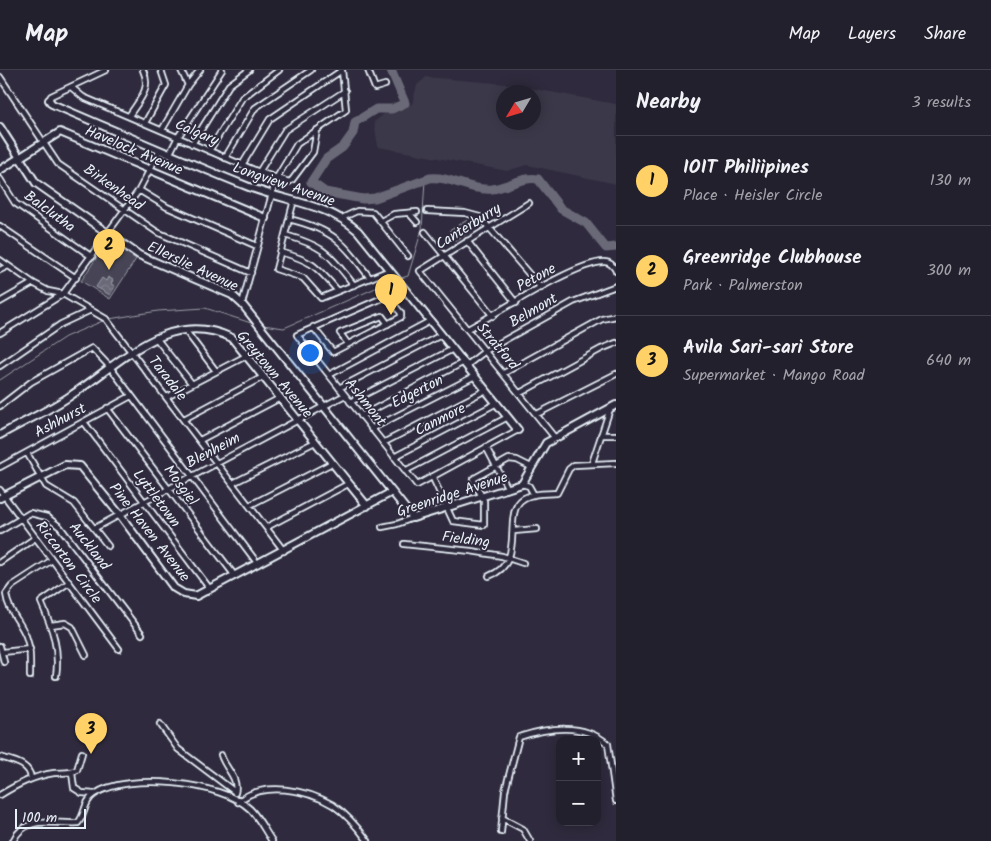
<!DOCTYPE html>
<meta charset="utf-8">
<style>
:root{--surface:#23202e;--page:#2f2d3a;--text:#f1f3f6;--muted:#a3a3aa;--line:#403e4a;--accent:#ffd166}
body{margin:0;font-family:Kalam,sans-serif;background:var(--page);color:var(--text)}
.controls{position:absolute;right:15px;bottom:15px;display:grid;overflow:hidden;border-radius:10px;box-shadow:0 2px 12px #0003}
.controls button{width:45px;height:45px;display:grid;place-items:center;padding:0;border:0;border-bottom:1px solid var(--line);background:var(--surface);color:var(--text);font:25px sans-serif}
.compass{position:absolute;left:496px;top:15px;width:45px;height:45px;border-radius:50%;background:var(--surface);box-shadow:0 2px 12px #0003;rotate:232deg}
.scale{position:absolute;left:15px;bottom:12px;width:71px;box-sizing:border-box;padding-left:5px;border:2px solid #e8f1f8;border-top:0;font-size:14px;line-height:18px;white-space:nowrap;color:#e8f1f8;-webkit-text-stroke:4px #2f2a3d;paint-order:stroke}
.you{position:absolute;left:309px;top:282px;width:18px;height:18px;margin:-12px;border:4px solid #fff;border-radius:50%;background:#1a73e8;box-shadow:0 0 0 8px #1a73e833}
.badge{display:grid;place-items:center;width:32px;height:32px;border-radius:50%;background:var(--accent);color:#111;font-size:16px;font-weight:700}
.pin{position:absolute;translate:-50% -41px;filter:drop-shadow(0 1px 2px #0008)}
.pin::after{content:'';position:absolute;top:26px;width:18px;height:15px;background:inherit;clip-path:polygon(0 0,100% 0,50% 100%)}
.list{margin:0;padding:0;list-style:none}
h2{display:flex;justify-content:space-between;align-items:center;height:65px;margin:0;padding:0 20px;font-size:21px}
h2 small{font-size:16px;font-weight:400;color:var(--muted)}
.list li{display:grid;grid-template-columns:32px 1fr auto;gap:15px;align-items:center;box-sizing:border-box;height:90px;padding:0 20px;border-top:1px solid var(--line)}
.list b{display:block;font-size:19px;white-space:nowrap}
.list p{margin:0;font-size:16px;white-space:nowrap;color:var(--muted)}
.list em{font-size:16px;font-style:normal;color:var(--muted)}
.map{position:relative;flex:none;width:616px;height:771px;overflow:hidden}
header{display:flex;align-items:center;gap:30px;box-sizing:border-box;height:70px;padding:0 25px;background:var(--surface);border-bottom:1px solid var(--line)}
header strong{font-size:24px}
nav{display:flex;gap:28px;margin-inline-start:auto;font-size:18px}
main{display:flex}
aside{flex:1;background:var(--surface)}
.map>svg:first-child{display:block}
.built{fill:#3b3749;fill-rule:evenodd}
.green{fill:#464455;stroke:#979aa6}
.water{fill:url(#water-waves);stroke:#9c9fab}
.lines{fill:none;stroke-linecap:round;stroke-linejoin:round}
.stream{stroke:#9c9fab;stroke-width:1}
.river{stroke:#696978;stroke-width:9}
.street-casing{stroke:#e8f1f8;stroke-width:8}
.secondary-casing{stroke:#e8f1f8;stroke-width:10}
.street{stroke:#2f2a3d;stroke-width:4.5}
.secondary{stroke:#2f2a3d;stroke-width:6}
.labels{text-anchor:middle;stroke-width:4;stroke-linejoin:round;paint-order:stroke}
.street-label{font-size:15px;fill:#e8f1f8;stroke:#2f2a3d}
</style>
<header>
<strong>Map</strong>
<nav><a>Map</a><a>Layers</a><a>Share</a></nav>
</header>
<main>
<div class="map">
<svg width="616" height="771" viewBox="0 0 616 771">
<defs>
<pattern id="water-waves" width="16" height="10" patternUnits="userSpaceOnUse" patternTransform="scale(1.25)"><rect width="16" height="10" fill="#696978"/><path d="M0 5q4-4 8 0t8 0" fill="none" stroke="#7e7f8c"/></pattern>
</defs>
<rect width="100%" height="100%" fill="#2f2a3d"/>
<filter id="ink" filterUnits="userSpaceOnUse"><feTurbulence type="fractalNoise" baseFrequency=".02" numOctaves="2"/><feDisplacementMap in="SourceGraphic" scale="10" xChannelSelector="R" yChannelSelector="G"/><feConvolveMatrix kernelMatrix="1 2 1 2 8 2 1 2 1" color-interpolation-filters="sRGB"/></filter>
<g filter="url(#ink)">
<path class="built" d="M426,7L508,14L616,34V114L527,95L507,101L378,77L374,52L386,42L412,34L417,15ZM503,22H534V52H503Z"/>
<path class="green" d="M467,150L473,159L455,171L449,161Z
M121,179L136,189L110,229L81,211L101,181L115,188Z"/>
<path class="water" d="M108,207L113,210L111,214L115,216L110,225L96,217L102,208L106,211Z"/>
<g class="lines">
<path class="stream" d="M401,208L408,206L422,159L425,110
M109,249L158,241L205,238L254,254
M263,255L284,258L394,210
M0,310L65,267L105,250"/>
<path class="river" d="M391,0L405,33L392,39H376L355,52L353,63L343,77L326,89L311,112L325,122L363,129L375,128L430,108C451,106 470,121 492,119C507,117 524,106 538,109L561,139L586,153L606,178L616,177"/>
<g class="street-casing">
<path id="street" d="M181,0L188,15
M368,0L375,18L385,15
M0,7L58,94L157,162L251,203
M71,17L83,27L259,102L289,112L292,110L313,82L317,60
M49,30L51,26L106,0
M129,46C139,30 152,19 143,0
M145,53L166,15L161,0
M162,60L188,15L200,0
M192,74L229,15L249,0
M209,81L242,28L279,0
M170,83L178,67L222,0
M225,88L255,38L311,0
M259,102L285,60L345,21
M0,109L15,133L92,187
M139,120L167,137L257,176
M294,130L276,199L303,208L321,228L390,200
M529,133L420,201L555,368
M427,141L465,143L480,147L541,218
M409,143L417,152
M342,148L357,141L373,142L408,186
M289,149C334,160 343,172 370,208
M381,151L394,144L417,142
M0,156L76,208
M425,162L493,246
M285,165C326,177 328,183 354,215
M467,171L516,233
M280,182C313,191 316,196 338,221
M0,190L33,213L48,221L63,224L106,249L284,481
M0,200L8,196
M402,217L387,226L297,265L417,415L518,360
M0,232L33,213
M242,234L276,109L297,74L346,40L342,0L270,49L242,95
M313,257L333,282L401,247V243L387,226
M468,259C496,244 577,191 605,192C610,192 614,197 616,201
M185,260L216,301
M0,263L63,224L139,120L160,80
M156,268L192,314
M348,274L340,263L382,246L388,254
M0,296L61,254L91,240
M466,296L485,281L573,232L616,216
M504,303L602,249L616,246
M329,305L430,251
M339,318L441,265
M520,323L601,279L616,273
M167,327L246,286
M350,332L453,279
M0,336L31,312L92,278L110,297L258,494
M107,338L235,506
M537,344L616,304
M361,346L464,292
M184,349L263,307
M84,352L210,519
M371,359L475,306
M601,365H616
M200,370L280,328
M383,373L486,320
M486,377L508,419
M27,383L46,416L74,433L108,476
M394,387L497,333
M592,393L610,339
M0,397L131,326
M405,401L508,347
M432,406L453,451L484,455V431L473,409L509,389L517,390L531,397
M233,413L315,372
M522,414L529,416L534,425
M0,420L119,579
M250,435L332,393
M267,457L348,414
M382,457L397,454L413,448
M95,458L345,325
M0,461L30,443L47,447L60,457L142,564
M514,461L537,459
M404,474L471,481L502,486L523,493
M0,492L35,468
M489,506C531,491 496,436 529,426C538,423 548,424 557,423L569,399L574,395L616,393
M51,555L65,553L72,557L86,585
M0,576L4,592
M3,582L30,579
M30,606C30,592 31,579 26,566C20,551 8,541 6,524L12,516L52,490
M56,606C60,579 52,557 41,532L68,513
M160,654L178,679L235,722
M221,685C225,699 239,707 235,723
M0,687C12,691 29,693 31,708
M72,703L74,718L82,723L95,724
M0,725C18,714 34,706 54,703C62,702 70,704 77,700L82,683
M238,732C263,710 307,720 333,735C346,744 359,759 368,771
M502,748L523,759L530,771
M501,762L505,721L519,667C548,658 583,652 608,674L616,731
M13,771C25,744 56,755 78,753C86,744 83,732 95,724C127,702 222,712 250,739C259,748 265,761 272,771"/>
</g>
<g class="secondary-casing">
<path id="secondary" d="M49,30L52,34C118,62 183,91 249,117C287,132 327,133 358,161L518,360
M0,57L36,113L139,185L232,225L242,234L413,448L522,414L546,373L616,335
M0,100L60,62L265,148
M0,365C24,351 51,340 73,324C122,292 169,238 232,268L367,436
M0,428L65,395L80,396L120,445L174,518L184,524L196,526L392,422"/>
</g>
<use href="#street" class="street"/>
<use href="#secondary" class="secondary"/>
</g>
</g>
<g class="labels">
<g class="street-label">
<text transform="translate(197 62) rotate(23)" y="5">Calgary</text>
<text transform="translate(134 80) rotate(23)" y="5">Havelock Avenue</text>
<text transform="translate(284 114) rotate(19)" y="5">Longview Avenue</text>
<text transform="translate(114 117) rotate(35)" y="5">Birkenhead</text>
<text transform="translate(50 141) rotate(36)" y="5">Balclutha</text>
<text transform="translate(468 156) rotate(-32)" y="5">Canterburry</text>
<text transform="translate(193 196) rotate(25)" y="5">Ellerslie Avenue</text>
<text transform="translate(536 207) rotate(-29)" y="5">Petone</text>
<text transform="translate(533 240) rotate(-30)" y="5">Belmont</text>
<text transform="translate(498 276) rotate(50)" y="5">Stratford</text>
<text transform="translate(275 304) rotate(50)" y="5">Greytown Avenue</text>
<text transform="translate(168 308) rotate(52)" y="5">Taradale</text>
<text transform="translate(417 321) rotate(-27)" y="5">Edgerton</text>
<text transform="translate(366 332) rotate(51)" y="5">Ashmont</text>
<text transform="translate(440 349) rotate(-27)" y="5">Canmore</text>
<text transform="translate(60 350) rotate(-28)" y="5">Ashhurst</text>
<text transform="translate(213 380) rotate(-28)" y="5">Blenheim</text>
<text transform="translate(181 415) rotate(53)" y="5">Mosgiel</text>
<text transform="translate(452 424) rotate(-18)" y="5">Greenridge Avenue</text>
<text transform="translate(157 428) rotate(53)" y="5">Lyttletown</text>
<text transform="translate(150 462) rotate(52)" y="5">Pine Haven Avenue</text>
<text transform="translate(466 469) rotate(7)" y="5">Fielding</text>
<text transform="translate(90 476) rotate(52)" y="5">Auckland</text>
<text transform="translate(69 492) rotate(53)" y="5">Riccarton Circle</text>
</g>
</g>
</svg>
<div class="controls">
<button>+</button>
<button>−</button>
</div>
<svg class="compass" viewBox="-18 -18 36 36"><path d="M0-13l5 13h-10z" fill="#e53935"/><path d="M0 13l5-13h-10z" fill="#a3a3aa"/></svg>
<div class="scale">100 m</div>
<div class="you"></div>
<div class="pin badge" style="left:391px;top:245px">1</div>
<div class="pin badge" style="left:109px;top:200px">2</div>
<div class="pin badge" style="left:91px;top:684px">3</div>
</div>
<aside>
<h2>Nearby<small>3 results</small></h2>
<ul class="list">
<li><span class="badge">1</span><div><b>IOIT Philiipines</b><p>Place · Heisler Circle</p></div><em>130 m</em></li>
<li><span class="badge">2</span><div><b>Greenridge Clubhouse</b><p>Park · Palmerston</p></div><em>300 m</em></li>
<li><span class="badge">3</span><div><b>Avila Sari-sari Store</b><p>Supermarket · Mango Road</p></div><em>640 m</em></li>
</ul>
</aside>
</main>
